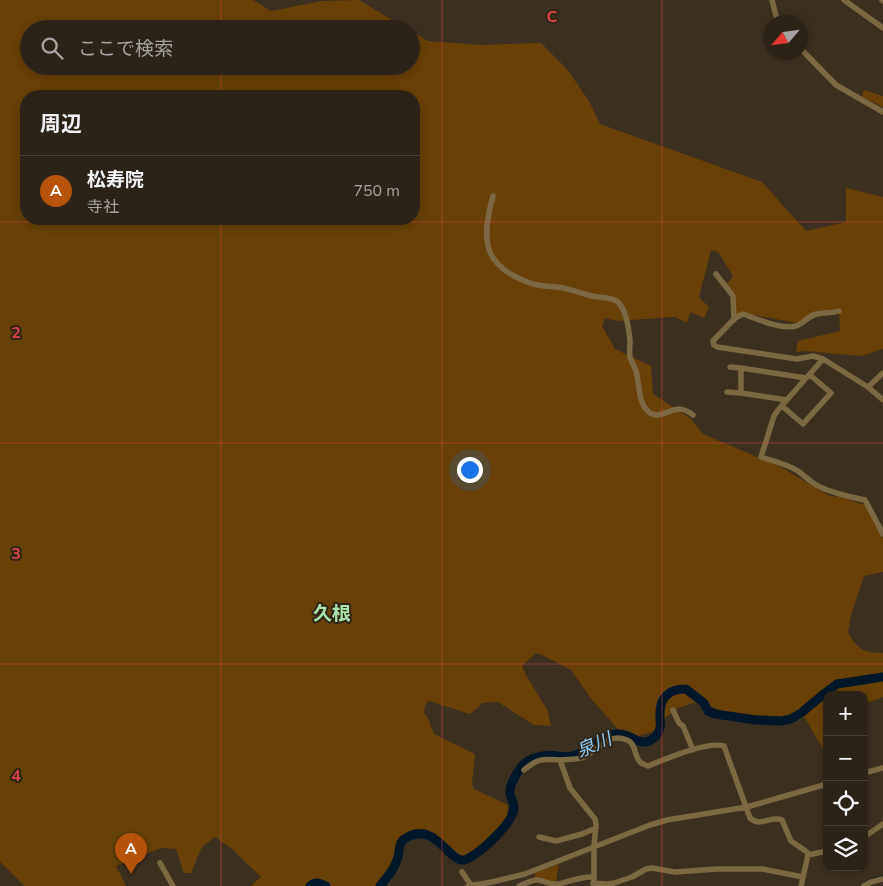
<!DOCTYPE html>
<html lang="ja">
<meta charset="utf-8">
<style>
:root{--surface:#2c2318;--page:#382f25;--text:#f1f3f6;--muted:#a6a4a2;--line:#484037;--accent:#b45309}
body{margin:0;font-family:"Nunito Sans","Noto Sans JP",sans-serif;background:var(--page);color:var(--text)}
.controls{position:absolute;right:15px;bottom:15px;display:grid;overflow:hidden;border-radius:10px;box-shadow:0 2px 8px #0003}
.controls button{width:45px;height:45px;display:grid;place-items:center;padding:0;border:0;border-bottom:1px solid var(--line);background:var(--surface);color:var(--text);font:25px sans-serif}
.compass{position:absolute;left:763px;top:15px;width:45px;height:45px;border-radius:50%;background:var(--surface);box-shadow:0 2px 8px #0003;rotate:242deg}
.you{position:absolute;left:469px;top:469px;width:18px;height:18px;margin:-12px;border:4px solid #fff;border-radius:50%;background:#1a73e8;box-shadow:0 0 0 8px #1a73e833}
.badge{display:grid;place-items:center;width:32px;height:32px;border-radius:50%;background:var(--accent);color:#fff;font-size:16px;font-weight:700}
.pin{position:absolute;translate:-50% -41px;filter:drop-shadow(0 1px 2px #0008)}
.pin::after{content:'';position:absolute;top:26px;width:18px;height:15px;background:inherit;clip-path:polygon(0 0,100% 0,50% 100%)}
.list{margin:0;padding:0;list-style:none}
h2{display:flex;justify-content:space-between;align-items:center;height:65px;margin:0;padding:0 20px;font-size:21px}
h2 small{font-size:16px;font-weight:400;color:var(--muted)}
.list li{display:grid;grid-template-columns:32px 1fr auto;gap:15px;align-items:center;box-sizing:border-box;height:70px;padding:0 20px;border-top:1px solid var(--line)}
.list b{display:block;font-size:19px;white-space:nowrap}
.list p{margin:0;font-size:16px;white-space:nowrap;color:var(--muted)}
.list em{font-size:16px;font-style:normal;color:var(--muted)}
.icon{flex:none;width:28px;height:28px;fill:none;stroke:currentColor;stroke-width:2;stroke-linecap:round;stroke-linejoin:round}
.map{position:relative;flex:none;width:883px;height:886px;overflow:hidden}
.search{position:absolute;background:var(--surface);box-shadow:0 2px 8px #0003;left:20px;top:20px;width:400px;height:55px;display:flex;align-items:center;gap:12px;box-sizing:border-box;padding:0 18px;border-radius:28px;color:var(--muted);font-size:19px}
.panel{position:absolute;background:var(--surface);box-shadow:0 2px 8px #0003;left:20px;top:90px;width:400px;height:135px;border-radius:20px}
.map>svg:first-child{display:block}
.green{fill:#674105;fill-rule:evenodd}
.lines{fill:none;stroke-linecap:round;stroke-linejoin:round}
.stream{stroke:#00172a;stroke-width:1}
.river{stroke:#00172a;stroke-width:9}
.minor{stroke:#7b6944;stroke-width:5.5}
.grid{fill:none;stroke:#db4645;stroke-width:1;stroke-opacity:0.55}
.labels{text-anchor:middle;stroke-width:4;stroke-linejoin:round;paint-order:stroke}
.water-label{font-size:18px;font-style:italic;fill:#8acdfd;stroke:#312517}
.quarter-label{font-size:19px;font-weight:bold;fill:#a9e4aa;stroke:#312517}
.grid-label{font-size:16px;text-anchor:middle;font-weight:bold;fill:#db4645;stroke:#312517;stroke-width:4;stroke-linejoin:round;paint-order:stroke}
</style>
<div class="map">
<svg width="883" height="886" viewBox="0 0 883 886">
<rect width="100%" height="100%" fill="#3b2f20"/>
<path class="green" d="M0,0H253L271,11L322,1L359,0L407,29H29V66H411V31L428,41L480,45L541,43L567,69L589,101L600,124L762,182L806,231L846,222V188L883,197V349L861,356L806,351L796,352L798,341L840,331L839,311L797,323L743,313L735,315V297L726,285L733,276L718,252L711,250L699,297L709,307L704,318L690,312L687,323L675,317L617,321L605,318L602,326L615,349L651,366L653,394L690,418L703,434L779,466L830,496L842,497L867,506L883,539V572L864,576L851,615L848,632C857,649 863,653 883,653V697L864,704V695H827V751L823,749L805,718L757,715L735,716L710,706L693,703L678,708L665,718L654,731L636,737L620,731L592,700L571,670L544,656L536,653L522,666L527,677L548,711L551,726L534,725L498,702L482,703L479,707L470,714L429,701L425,705L424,713L428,718L434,734L475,754L472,784L474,789L508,805L507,817L493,841L467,859L455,857L434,835L417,831L400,839L396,847L389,875L380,886H326L315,881L309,886H250L261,877L232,849L215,837L202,847L191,873H184L176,849L161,848L116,866L126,886H25L0,862ZM26,96H414V219H26Z
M864,90L883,96V107L862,97Z
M559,864L556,882L535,878V873Z"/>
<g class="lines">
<path class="stream" d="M861,886C866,879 875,878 883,876"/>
<path class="river" d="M310,886C316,881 319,883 326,886
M380,886C387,877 395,869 398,857C400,850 398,842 406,838C437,819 450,868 467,859C480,853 514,823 514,807C514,802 510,797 510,793C509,785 519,768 525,763C534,757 547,754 557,756C564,756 569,758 576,755C590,749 603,733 620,734C631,734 639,747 651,740C655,738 659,733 660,728C661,725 660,720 660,717C659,698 668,689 686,689L704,703L708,711L715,714L756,720L781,721L791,719L801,713L825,693L837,684L883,677"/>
<path class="minor" d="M772,0L776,16L780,22
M844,0L883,28
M882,0L883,1
M800,48L836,85L883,112
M493,196C481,240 482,266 530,283C540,287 552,286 563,288C573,290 583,294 592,296C600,298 612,297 618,302C626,310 629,330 630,341C630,346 629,352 630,357C631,361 634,366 636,371C640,383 637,404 650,413C659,419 670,409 679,409C685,409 689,412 693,415
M716,274L733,296L734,320
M839,311C830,314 823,312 816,314C808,316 803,324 796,326C781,330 757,319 743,314L735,318L713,341L714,345L717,347L797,359L813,356L823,359L868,387L883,400
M823,359L778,410L774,416L761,457C773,461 787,464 798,471C806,477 811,483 820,487C835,494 850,497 865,500L883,534
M730,367L741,368
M868,387L883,373
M727,392L741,393
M787,400L741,393V368L806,378
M782,406L803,424L831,393L810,375
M673,710L679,723L683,726L693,750
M524,770C538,758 542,759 560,760
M864,773L883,768
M539,837L556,841L582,834L596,828
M864,837L883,824
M808,855L827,851
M160,863L173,886
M462,872L471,885
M593,883L607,884L614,883L632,877L646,869L652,868L675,872L717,869H762L803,877
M468,886L492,882L525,874L650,825L667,820L747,807L827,784
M519,886C525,884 532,879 538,880C546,881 547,885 558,884C569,882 581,876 593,877
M594,886V846L596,825L595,819L570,788L560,760C568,759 577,760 584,757C599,750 608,732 627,740C637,744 633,756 641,763C643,764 646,765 648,766C666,759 707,741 724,746L750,818C760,828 771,815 782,820L791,841L807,852L808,855L801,886
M864,886L871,882L883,879"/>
</g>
<path class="grid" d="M221,0V29M442,0V886M662,0V886M221,66V96M221,219V886M0,222H883M0,443H883M0,664H883"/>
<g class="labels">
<g class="water-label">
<text transform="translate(594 745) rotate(-23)" y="6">泉川</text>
</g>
<g class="quarter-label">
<text x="332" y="620">久根</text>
</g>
</g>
<g class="grid-label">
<text x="552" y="22">C</text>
<text x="16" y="338">2</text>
<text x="16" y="559">3</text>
<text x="16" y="781">4</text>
</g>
</svg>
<div class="controls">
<button>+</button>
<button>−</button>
<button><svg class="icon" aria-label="locate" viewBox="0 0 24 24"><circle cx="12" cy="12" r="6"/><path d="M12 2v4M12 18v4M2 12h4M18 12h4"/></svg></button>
<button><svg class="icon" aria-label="layers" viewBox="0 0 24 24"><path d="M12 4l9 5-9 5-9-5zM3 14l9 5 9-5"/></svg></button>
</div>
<svg class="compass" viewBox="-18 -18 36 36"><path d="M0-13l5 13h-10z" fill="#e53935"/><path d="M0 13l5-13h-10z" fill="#a6a4a2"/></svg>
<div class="you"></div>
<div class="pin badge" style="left:131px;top:874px">A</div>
<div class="search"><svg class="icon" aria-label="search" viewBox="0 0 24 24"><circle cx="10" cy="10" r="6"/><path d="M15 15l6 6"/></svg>ここで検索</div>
<section class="panel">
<h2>周辺<small></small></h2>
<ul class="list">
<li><span class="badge">A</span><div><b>松寿院</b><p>寺社</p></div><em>750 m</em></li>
</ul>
</section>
</div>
